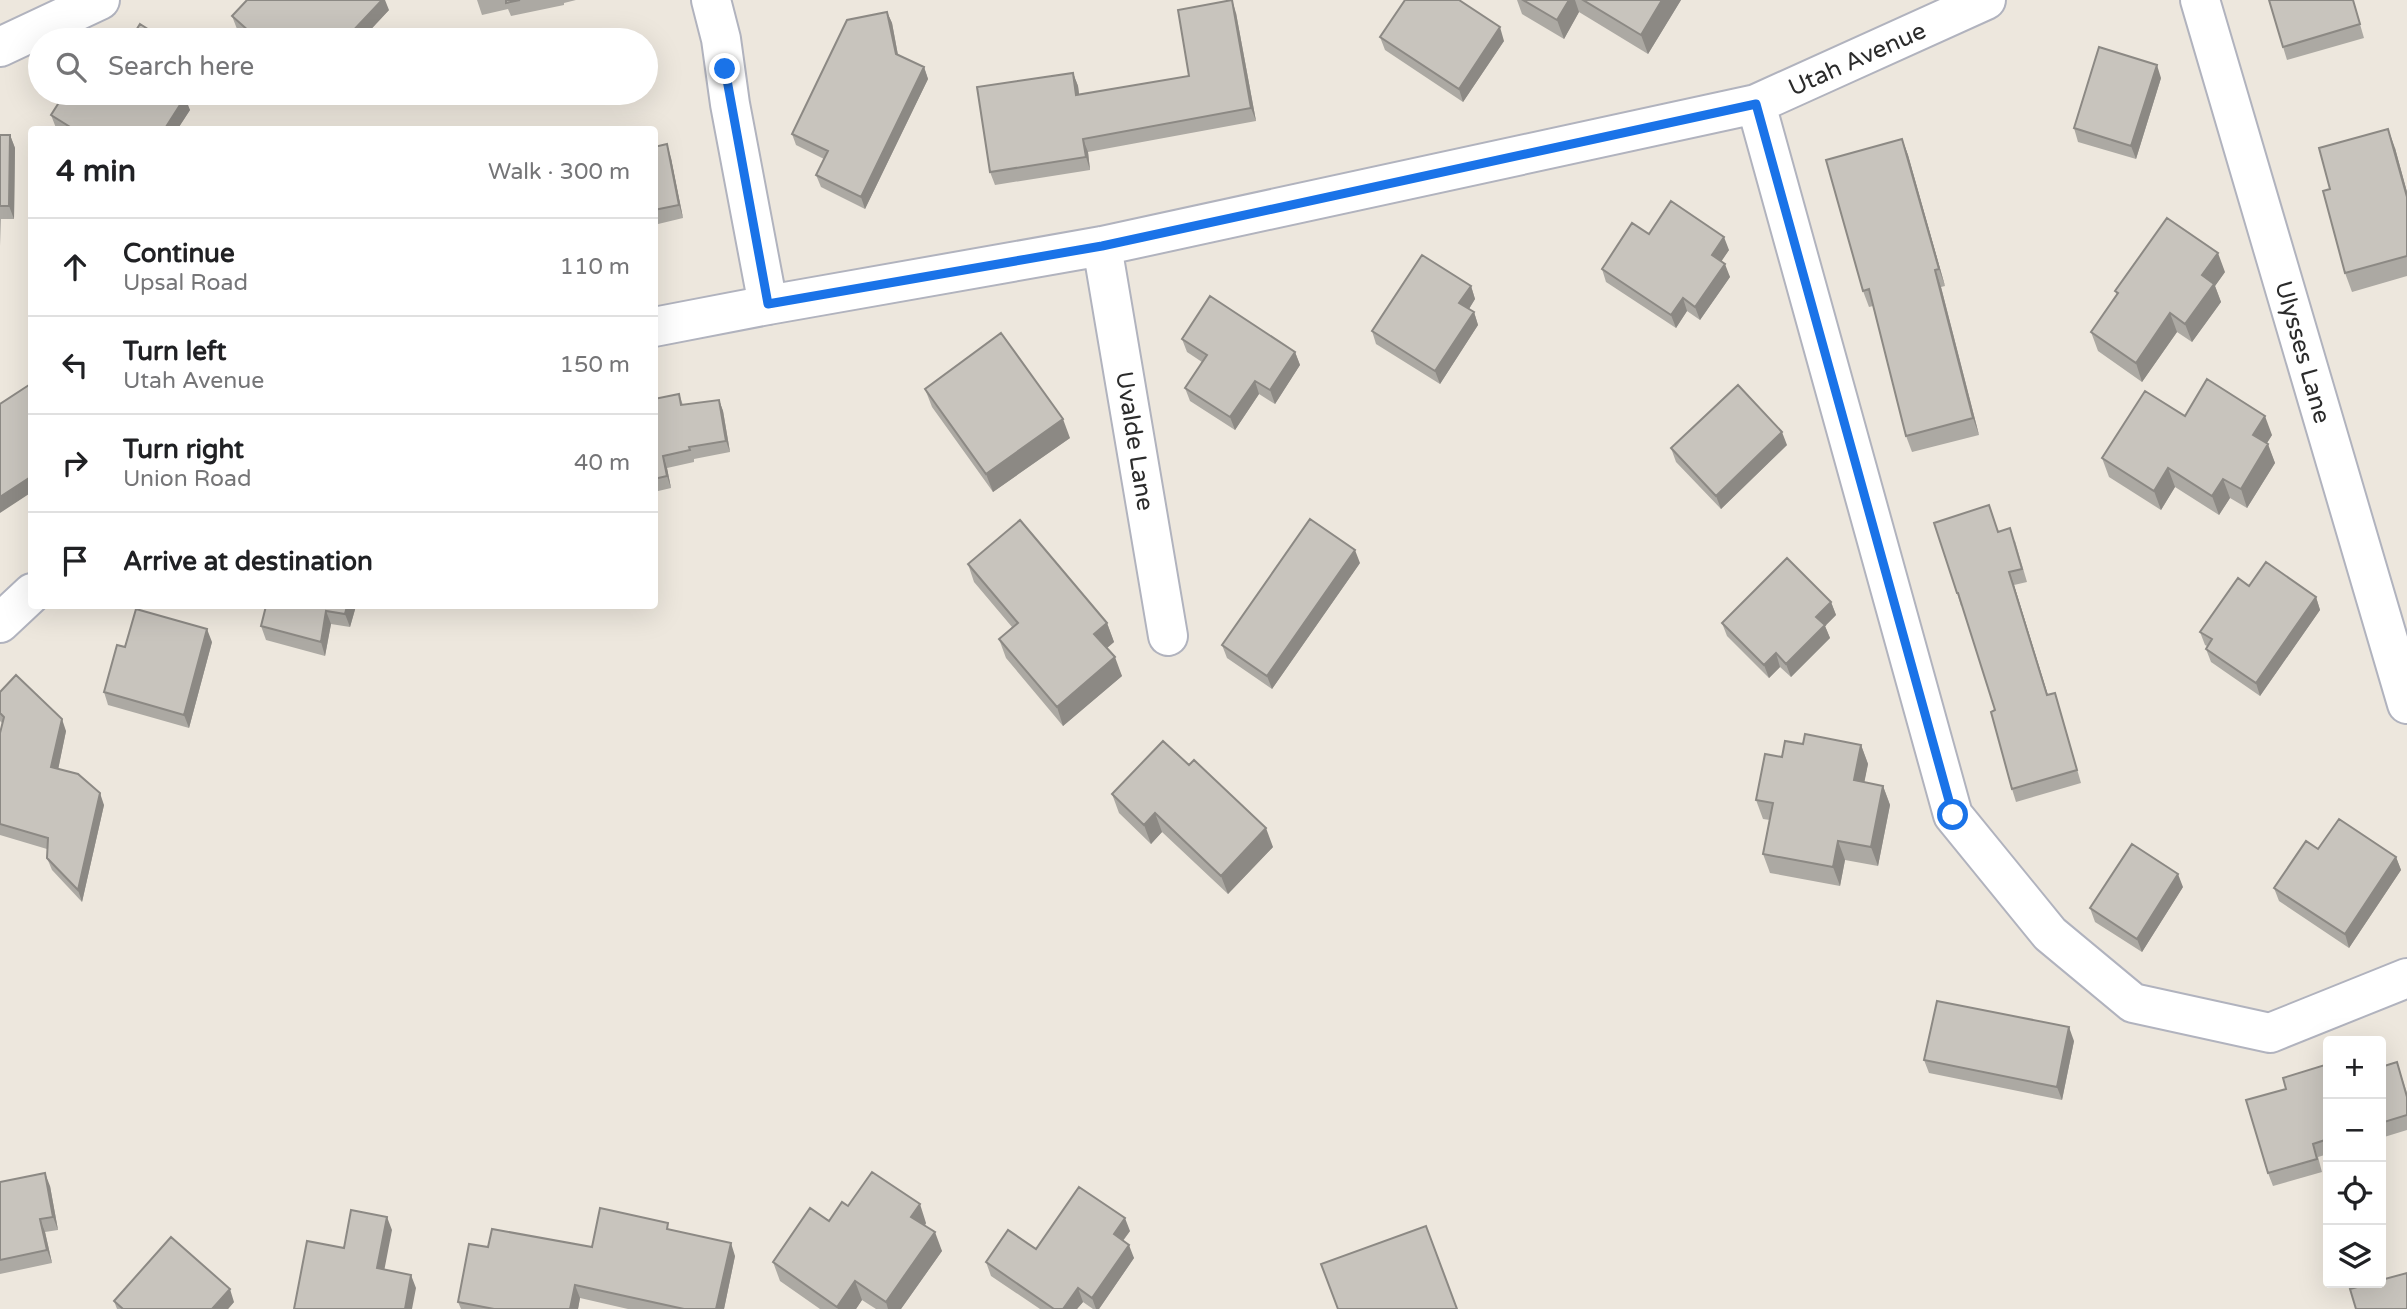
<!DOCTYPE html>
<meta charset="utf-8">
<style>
:root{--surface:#fff;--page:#f6f6f6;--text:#202124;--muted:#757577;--line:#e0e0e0}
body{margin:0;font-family:"Varela Round",sans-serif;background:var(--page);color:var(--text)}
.controls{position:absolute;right:21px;bottom:21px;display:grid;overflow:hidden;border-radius:7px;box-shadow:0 7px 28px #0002}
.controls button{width:63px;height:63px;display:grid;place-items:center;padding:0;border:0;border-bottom:2px solid var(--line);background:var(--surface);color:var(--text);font:35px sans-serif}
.stop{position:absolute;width:21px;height:21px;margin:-16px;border:5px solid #1a73e8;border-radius:50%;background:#fff}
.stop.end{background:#1a73e8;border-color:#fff;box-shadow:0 2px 7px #0008}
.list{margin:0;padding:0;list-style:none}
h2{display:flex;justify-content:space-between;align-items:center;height:91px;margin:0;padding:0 28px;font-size:30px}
h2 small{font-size:23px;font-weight:400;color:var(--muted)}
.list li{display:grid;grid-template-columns:46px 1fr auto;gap:21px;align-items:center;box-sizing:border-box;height:98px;padding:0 28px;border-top:2px solid var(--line)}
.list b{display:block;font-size:26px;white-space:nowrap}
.list p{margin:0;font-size:23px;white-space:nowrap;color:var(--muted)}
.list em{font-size:23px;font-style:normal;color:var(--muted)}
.icon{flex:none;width:38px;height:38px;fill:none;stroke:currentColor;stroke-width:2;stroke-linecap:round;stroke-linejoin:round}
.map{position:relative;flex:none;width:2407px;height:1309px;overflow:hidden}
.search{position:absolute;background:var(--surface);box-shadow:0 7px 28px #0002;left:28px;top:28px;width:630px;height:77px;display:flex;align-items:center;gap:18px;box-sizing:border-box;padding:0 24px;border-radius:38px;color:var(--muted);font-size:26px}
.panel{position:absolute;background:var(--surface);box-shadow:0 7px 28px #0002;left:28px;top:126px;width:630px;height:483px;border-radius:7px}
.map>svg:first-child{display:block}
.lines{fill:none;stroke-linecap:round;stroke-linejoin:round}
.minor-casing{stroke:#b1b3be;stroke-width:42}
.minor{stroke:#fff;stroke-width:38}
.wall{fill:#aca9a3}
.shaded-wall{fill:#8c8984}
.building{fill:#c8c4bd;stroke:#8c8984;stroke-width:2}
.route{stroke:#1a73e8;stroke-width:9}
.labels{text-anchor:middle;stroke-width:6;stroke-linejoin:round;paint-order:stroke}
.street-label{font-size:24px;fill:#2b2b2b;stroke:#fff}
</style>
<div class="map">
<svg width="2407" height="1309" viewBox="0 0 2407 1309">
<rect width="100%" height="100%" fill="#ede7dd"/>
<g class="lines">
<g class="minor-casing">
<path id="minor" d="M711,0L721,39L730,104L768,305
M2200,0L2407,704
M0,47L100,0
M1756,104L1953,815L2050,934L2133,1003L2270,1033L2407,978
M1102,246L1168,636
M654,327L768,305L1102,246L1756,104L1986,0
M0,623L32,593"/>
</g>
<use href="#minor" class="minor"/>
</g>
<path class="wall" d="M477,0H576L564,3V5L511,16L508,9L482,15Z
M1517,0H1681L1648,54L1579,12L1564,39L1522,14Z
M2353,0L2364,38L2287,60L2283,47Z
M389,10L361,40H250L237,29L232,16Z
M887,12L892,23L898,55L924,67L928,79L865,209L821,187L816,175L824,159L796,145L792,134Z
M1236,13L1256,121L1088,152L1090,170L995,185L990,172L1073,73L1078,86L1079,95L1189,76Z
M1380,37L1504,41L1463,102L1385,50Z
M2161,78L2136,159L2078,142L2074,128Z
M65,93H181L180,94L190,110L177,130H59L56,128L51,115Z
M0,135H10L15,148L14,219H1L0,246Z
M1902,139L1908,155L1945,286L1941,287L1979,435L1912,452L1906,436L1873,306L1869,307L1863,291Z
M654,147L671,158L683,218L654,225Z
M2395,148L2407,192V276L2352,292L2345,273L2330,189Z
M1649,234L1729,250L1721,261L1730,277L1700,320L1687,311L1676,328L1606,282L1602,269Z
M2225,272L2215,286L2221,302L2192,342L2177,332L2142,382L2098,351L2091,332L2117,295L2115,291Z
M1471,286L1475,299L1469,309L1474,312L1478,325L1440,384L1376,344L1372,331Z
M1182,339L1295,352L1300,365L1275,404L1259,394L1235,430L1190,401L1185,388L1202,362L1187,352Z
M925,389L1070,438L993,492L932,407Z
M679,394L683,405L719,400L723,411L730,452L694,459V462L667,468L671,488L654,492V399Z
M2185,416L2272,435L2267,443L2275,463L2247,508L2230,498L2219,515L2175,487L2161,510L2109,477L2102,458Z
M1787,445L1721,509L1676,462L1671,448Z
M1999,532L2015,541L2027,582L2014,585L2048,695L2059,706L2081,783L2016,802L2012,789L1995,710L1963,606H1961L1957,593Z
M1360,563L1272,689L1227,658L1222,645Z
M968,564L1107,623L1114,642L1107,648L1122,676L1063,726L1006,658L999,639L1012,627L974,582Z
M2249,586L2316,597L2320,610L2260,696L2211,662L2206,649L2207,646L2205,645L2200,632Z
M1831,602L1836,615L1825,626L1830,638L1791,677L1780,667L1769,678L1727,636L1722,623Z
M266,606H356L350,627L331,624L325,656L266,640L261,626Z
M212,642L189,728L108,705L104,692L125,647Z
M0,692L66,731L58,769L104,805L82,902L52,870L47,858V849L0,835V733L2,723L0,721Z
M1803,744L1861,745L1868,764L1864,782L1883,786L1890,805L1878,866L1845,860L1840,886L1770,873L1763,854L1770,820L1763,819L1756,800L1782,757Z
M1112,794L1273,847L1228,894L1162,832L1151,844L1119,813Z
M2318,849L2396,857L2401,870L2349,948L2279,901L2274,888Z
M2183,887L2142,952L2095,922L2090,908Z
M2074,1041L2062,1100L1929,1073L1924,1060Z
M2397,1062L2407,1093V1130L2381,1138V1067Z
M2328,1064V1154L2318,1157L2322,1172L2273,1186L2268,1173L2286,1089Z
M0,1182L50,1186L58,1230L45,1232L52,1263L0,1274Z
M848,1206L926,1223L925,1226L942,1251L901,1309H876L862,1300L856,1309H820L780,1281L773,1262Z
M671,1230L735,1256L724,1309H628L580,1298L578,1309H461L458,1302L488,1247H592Z
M1130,1231L1123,1241L1134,1258L1099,1309H1093L1083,1302L1077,1309H1040L991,1276L986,1262L1036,1249Z
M114,1301L234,1302L228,1309H117Z"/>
<path class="shaded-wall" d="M382,0H385L389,10L361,40H353L350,34Z
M1232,0L1236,13L1256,121L1251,108Z
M1569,0H1575L1579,12L1564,39L1557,20Z
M1662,0H1681L1648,54L1641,35Z
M887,12L892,23L900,66L896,54Z
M1500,27L1504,41L1463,102L1459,89Z
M285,34L287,40H278Z
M2157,65L2161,78L2136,159L2131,146Z
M924,67L928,79L865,209L861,197Z
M1073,73L1078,86L1081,109L1076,95Z
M185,97L190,110L177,130H164Z
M2388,129L2395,148L2407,192V197Z
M10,135L15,148L14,219L9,206Z
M1083,139L1088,152L1090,170L1086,157Z
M1902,139L1908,155L1945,286L1939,269Z
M667,144L671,158L683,218L679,205Z
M1724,237L1729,250L1717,268L1712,255Z
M2218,253L2225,272L2215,286L2221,302L2192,342L2185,324L2202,275Z
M1725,264L1730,277L1700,320L1695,307Z
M1935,270L1941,287L1979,435L1973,418Z
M1471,286L1475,299L1464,317L1459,303Z
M1683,298L1687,311L1676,328L1671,315Z
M1474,312L1478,325L1440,384L1435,371Z
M2170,313L2177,332L2142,382L2136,363Z
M1295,352L1300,365L1275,404L1270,390Z
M1255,381L1259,394L1235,430L1230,417Z
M719,400L723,411L730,452L726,441Z
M2265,416L2272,435L2260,454L2253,435Z
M1063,419L1070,438L993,492L986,474Z
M1782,432L1787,445L1721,509L1716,496Z
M2268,444L2275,463L2247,508L2241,489Z
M663,456L667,468L671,488L667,476Z
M2168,468L2175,487L2161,510L2154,491Z
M32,476V492L0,513V497Z
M2223,479L2230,498L2219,515L2212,496Z
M1355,550L1360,563L1272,689L1267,676Z
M2009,572L2014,585L2052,709L2047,695Z
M2316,597L2320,610L2260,696L2256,683Z
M1831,602L1836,615L1825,626L1830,638L1791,677L1786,664L1816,617Z
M347,606H356L350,627L345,614Z
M326,611L331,624L325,656L321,642Z
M1107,623L1114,642L1101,653L1094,634Z
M207,629L212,642L189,728L184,715Z
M1776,653L1780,667L1769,678L1764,665Z
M1115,657L1122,676L1063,726L1057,707Z
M62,719L66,731L56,780L51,767Z
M1861,745L1868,764L1861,799L1854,780Z
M1883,786L1890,805L1878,866L1871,847Z
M100,793L104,805L82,902L78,890Z
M1155,813L1162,832L1151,844L1144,825Z
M1266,828L1273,847L1228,894L1221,876Z
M1838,841L1845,860L1840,886L1833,867Z
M2396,857L2401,870L2349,948L2345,934Z
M2178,874L2183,887L2142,952L2137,939Z
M2069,1027L2074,1041L2062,1100L2057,1087Z
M45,1173L50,1186L58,1230L53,1217Z
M920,1204L926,1223L918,1236L911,1217Z
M387,1217L392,1230L382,1282L377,1268Z
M1125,1218L1130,1231L1118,1247L1114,1234Z
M40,1219L45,1232L52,1263L47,1250Z
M935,1232L942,1251L901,1309H888L886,1302Z
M731,1243L735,1256L724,1309H716Z
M1129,1245L1134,1258L1099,1309H1096L1092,1298Z
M411,1275L416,1288L412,1309H405Z
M855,1281L862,1300L856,1309H838L837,1307Z
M575,1285L580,1298L578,1309H570Z
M1078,1288L1083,1302L1077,1309H1063Z
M230,1289L234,1302L228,1309H212Z"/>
<path class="building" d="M247,0H382L350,34L357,40H292L285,34L278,40H259L232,16Z
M506,0H520L506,3Z
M1232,0L1251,108L1083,139L1086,157L990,172L977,87L1073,73L1076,95L1189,76L1178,10Z
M1405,0H1459L1500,27L1459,89L1380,37Z
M1523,0H1569L1557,20Z
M1583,0H1662L1641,35Z
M2269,0H2353L2360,24L2283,47Z
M887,12L896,54L924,67L861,197L816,175L828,151L792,134L847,20Z
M140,24L165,40H130Z
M2099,47L2157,65L2131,146L2074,128Z
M65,93H178L185,97L164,130H75L51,115Z
M2388,129L2407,197V256L2345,273L2323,191L2330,189L2319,148Z
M0,135H10L9,206H0Z
M1902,139L1939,269L1935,270L1973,418L1906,436L1869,289L1863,291L1826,160Z
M667,144L679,205L654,210V147Z
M1671,201L1724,237L1712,255L1725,264L1695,307L1683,298L1671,315L1602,269L1632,223L1649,234Z
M2167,218L2218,253L2202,275L2214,284L2185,324L2170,313L2136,363L2091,332L2118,293L2115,291Z
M1422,255L1471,286L1459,303L1474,312L1435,371L1372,331Z
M1210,296L1295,352L1270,390L1255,381L1230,417L1185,388L1207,355L1182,339Z
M1001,333L1063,419L986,474L925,389Z
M2207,379L2265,416L2253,435L2268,444L2241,489L2223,479L2212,496L2168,468L2154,491L2102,458L2145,391L2185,416Z
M32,383V476L0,497V404Z
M1738,385L1782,432L1716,496L1671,448Z
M679,394L681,405L719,400L726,441L689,447L690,450L663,456L667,476L654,479V399Z
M1989,505L1998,532L2010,528L2022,569L2009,572L2047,695L2055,693L2077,770L2012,789L1991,712L1995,710L1958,593H1957L1934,523Z
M1310,519L1355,550L1267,676L1222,645Z
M1020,520L1107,623L1094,634L1115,657L1057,707L999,639L1018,623L968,564Z
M1787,558L1831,602L1816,617L1825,625L1786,664L1776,653L1764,665L1722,623Z
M2266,562L2316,597L2256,683L2206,649L2212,639L2200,632L2238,578L2249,586Z
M266,606H347L345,614L326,611L321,642L261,626Z
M136,609L207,629L184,715L104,692L117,645L125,647Z
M16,675L62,719L51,767L78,774L100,793L78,890L47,858L48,838L0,824V733L4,717L0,713V692Z
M1805,734L1861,745L1854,780L1883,786L1871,847L1838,841L1833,867L1763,854L1773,803L1756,800L1765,754L1782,757L1785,741L1803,744Z
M1163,741L1189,765L1194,760L1266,828L1221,876L1155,813L1144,825L1112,794Z
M2339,819L2396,857L2345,934L2274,888L2306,841L2318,849Z
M2132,844L2178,874L2137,939L2090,908Z
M1937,1001L2069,1027L2057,1087L1924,1060Z
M2397,1062L2407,1097V1115L2381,1123V1067Z
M2328,1064V1139L2313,1144L2317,1159L2268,1173L2246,1100L2286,1089L2283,1078Z
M872,1172L920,1204L911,1217L935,1232L886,1302L855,1281L837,1307L773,1262L810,1208L829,1221L842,1202L848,1206Z
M45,1173L53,1217L40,1219L47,1250L0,1260V1182Z
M1079,1187L1125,1218L1114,1234L1129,1245L1092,1298L1078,1288L1063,1309H1054L986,1262L1008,1230L1036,1249Z
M600,1208L668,1223L667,1229L731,1243L716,1309H684L575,1285L570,1309H494L458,1302L469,1244L488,1247L492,1229L592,1247Z
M351,1210L387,1217L377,1268L411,1275L405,1309H294L307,1241L344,1248Z
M1426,1226L1457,1309H1338L1321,1264Z
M171,1237L230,1289L212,1309H123L114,1301Z
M2407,1273V1309H2356L2350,1289L2372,1283H2381V1280Z"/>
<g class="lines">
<path class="route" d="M725,69L768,304L1102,246L1756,104L1953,815"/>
</g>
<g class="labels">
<g class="street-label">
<text transform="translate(1857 59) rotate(-24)" y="8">Utah Avenue</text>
<text transform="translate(2303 352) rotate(74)" y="8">Ulysses Lane</text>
<text transform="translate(1135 441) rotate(81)" y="8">Uvalde Lane</text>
</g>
</g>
</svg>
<div class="controls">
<button>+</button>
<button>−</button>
<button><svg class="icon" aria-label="locate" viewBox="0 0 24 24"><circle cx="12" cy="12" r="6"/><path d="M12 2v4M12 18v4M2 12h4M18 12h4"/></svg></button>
<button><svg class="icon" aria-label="layers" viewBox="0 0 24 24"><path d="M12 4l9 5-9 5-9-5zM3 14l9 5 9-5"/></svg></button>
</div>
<div class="stop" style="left:1953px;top:815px"></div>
<div class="stop end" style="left:725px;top:69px"></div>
<div class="search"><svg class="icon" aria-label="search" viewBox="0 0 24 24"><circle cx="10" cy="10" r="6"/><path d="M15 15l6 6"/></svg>Search here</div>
<section class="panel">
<h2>4 min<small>Walk · 300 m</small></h2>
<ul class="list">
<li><svg class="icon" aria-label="ahead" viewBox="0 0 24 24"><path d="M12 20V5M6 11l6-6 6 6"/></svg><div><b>Continue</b><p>Upsal Road</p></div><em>110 m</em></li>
<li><svg class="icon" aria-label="left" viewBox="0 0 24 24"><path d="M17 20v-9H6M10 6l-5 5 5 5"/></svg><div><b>Turn left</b><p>Utah Avenue</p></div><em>150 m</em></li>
<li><svg class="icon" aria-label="right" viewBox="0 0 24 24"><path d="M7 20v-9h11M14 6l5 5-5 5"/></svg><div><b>Turn right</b><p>Union Road</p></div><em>40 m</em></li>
<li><svg class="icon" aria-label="arrive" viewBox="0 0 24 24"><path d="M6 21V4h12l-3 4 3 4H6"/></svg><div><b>Arrive at destination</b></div></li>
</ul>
</section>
</div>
